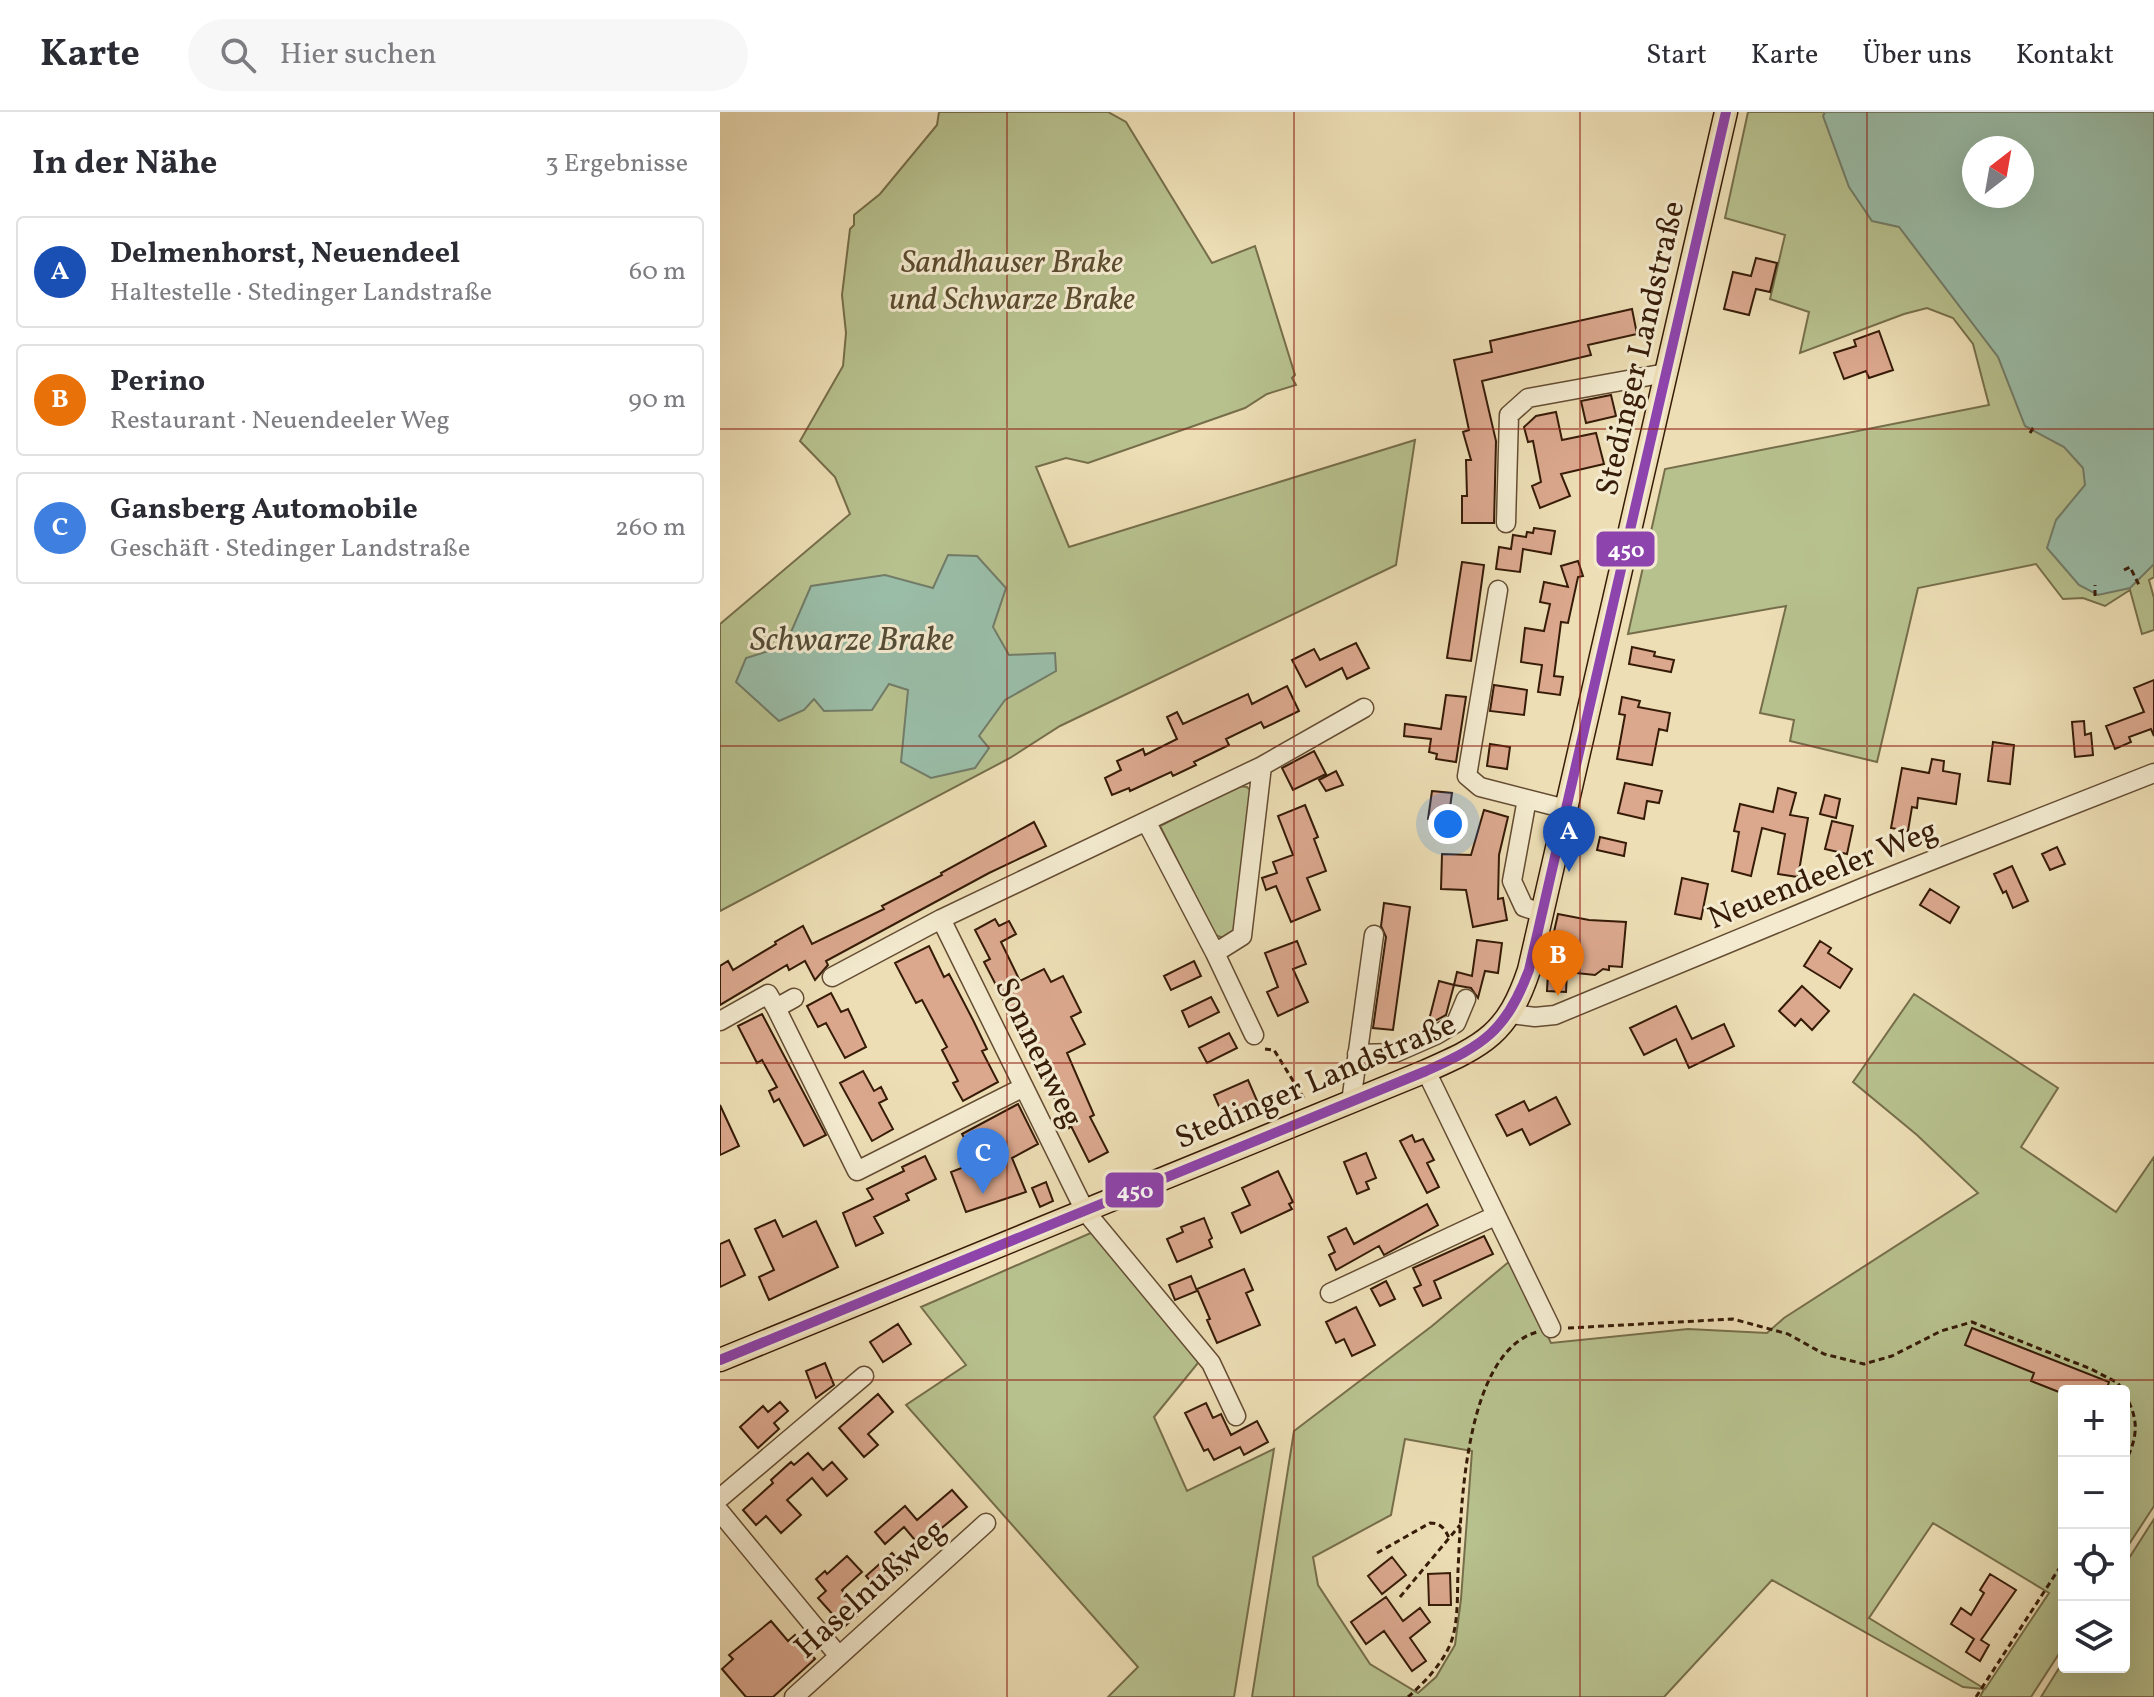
<!DOCTYPE html>
<html lang="de">
<meta charset="utf-8">
<style>
:root{--surface:#fff;--page:#f7f7f7;--text:#2b2b33;--muted:#7c7c81;--line:#e1e1e2;--accent:#8f2418}
body{margin:0;font-family:Vollkorn,serif;background:var(--page);color:var(--text)}
.controls{position:absolute;right:24px;bottom:24px;display:grid;overflow:hidden;border-radius:8px;box-shadow:0 8px 32px #0002}
.controls button{width:72px;height:72px;display:grid;place-items:center;padding:0;border:0;border-bottom:2px solid var(--line);background:var(--surface);color:var(--text);font:40px sans-serif}
.compass{position:absolute;left:1242px;top:24px;width:72px;height:72px;border-radius:50%;background:var(--surface);box-shadow:0 8px 32px #0002;rotate:31deg}
.you{position:absolute;left:728px;top:712px;width:28px;height:28px;margin:-20px;border:6px solid #fff;border-radius:50%;background:#1a73e8;box-shadow:0 0 0 12px #1a73e833}
.badge{display:grid;place-items:center;width:52px;height:52px;border-radius:50%;background:var(--accent);color:#fff;font-size:26px;font-weight:700}
.pin{position:absolute;translate:-50% -66px;filter:drop-shadow(0 2px 4px #0008)}
.pin::after{content:'';position:absolute;top:42px;width:28px;height:24px;background:inherit;clip-path:polygon(0 0,100% 0,50% 100%)}
.list{margin:0;padding:0;list-style:none}
h2{display:flex;justify-content:space-between;align-items:center;height:104px;margin:0;padding:0 32px;font-size:34px}
h2 small{font-size:26px;font-weight:400;color:var(--muted)}
.list li{display:grid;grid-template-columns:52px 1fr auto;gap:24px;align-items:center;box-sizing:border-box;height:112px;margin:0 16px 16px;padding:0 16px;border:2px solid var(--line);border-radius:8px}
.list b{display:block;font-size:30px;white-space:nowrap}
.list p{margin:0;font-size:26px;white-space:nowrap;color:var(--muted)}
.list em{font-size:26px;font-style:normal;color:var(--muted)}
.icon{flex:none;width:44px;height:44px;fill:none;stroke:currentColor;stroke-width:2;stroke-linecap:round;stroke-linejoin:round}
.map{position:relative;flex:none;width:1434px;height:1585px;overflow:hidden}
header{display:flex;align-items:center;gap:48px;box-sizing:border-box;height:112px;padding:0 40px;background:var(--surface);border-bottom:2px solid var(--line)}
header strong{font-size:38px}
nav{display:flex;gap:44px;margin-inline-start:auto;font-size:28px}
.search{width:560px;height:72px;background:var(--page);display:flex;align-items:center;gap:20px;box-sizing:border-box;padding:0 28px;border-radius:44px;color:var(--muted);font-size:30px}
main{display:flex}
aside{flex:1;background:var(--surface)}
.map>svg:first-child{display:block}
.green{fill:#b7c18e;stroke:#766e4a;stroke-width:2;fill-rule:evenodd}
.water{fill:#9abda8;stroke:#727c68;stroke-width:2;fill-rule:evenodd}
.building{fill:#dba88e;stroke:#361b07;stroke-width:2}
.lines{fill:none;stroke-linecap:round;stroke-linejoin:round}
.minor-casing{stroke:#644c32;stroke-width:21}
.major-casing{stroke:#361b07;stroke-width:25}
.path{stroke:#361b07;stroke-width:3;stroke-dasharray:6 4;stroke-linecap:butt}
.minor{stroke:#f3eacf;stroke-width:18}
.major{stroke:#eddeb5;stroke-width:22}
.bus-1-casing{stroke:#f3eacf;stroke-width:16}
.bus-1{stroke:#8e44ad;stroke-width:10}
.grid{fill:none;stroke:#8f2418;stroke-width:2;stroke-opacity:0.55}
.labels{text-anchor:middle;stroke-width:6;stroke-linejoin:round;paint-order:stroke}
.park-label{font-size:32px;font-style:italic;fill:#5d4d30;stroke:#f3eacf}
.street-label{font-size:32px;fill:#361b07;stroke:#f3eacf}
.water-label{font-size:34px;font-style:italic;fill:#544c37;stroke:#f3eacf}
.line-badge{stroke:#f3eacf;stroke-width:3}
.badge-label{font-size:22px;text-anchor:middle;font-weight:bold;fill:#fff}
</style>
<header>
<strong>Karte</strong>
<div class="search"><svg class="icon" aria-label="search" viewBox="0 0 24 24"><circle cx="10" cy="10" r="6"/><path d="M15 15l6 6"/></svg>Hier suchen</div>
<nav><a>Start</a><a>Karte</a><a>Über uns</a><a>Kontakt</a></nav>
</header>
<main>
<aside>
<h2>In der Nähe<small>3 Ergebnisse</small></h2>
<ul class="list">
<li><span class="badge" style="background:#1a4fb4">A</span><div><b>Delmenhorst, Neuendeel</b><p>Haltestelle · Stedinger Landstraße</p></div><em>60 m</em></li>
<li><span class="badge" style="background:#e8710a">B</span><div><b>Perino</b><p>Restaurant · Neuendeeler Weg</p></div><em>90 m</em></li>
<li><span class="badge" style="background:#3f7fe0">C</span><div><b>Gansberg Automobile</b><p>Geschäft · Stedinger Landstraße</p></div><em>260 m</em></li>
</ul>
</aside>
<div class="map">
<svg width="1434" height="1585" viewBox="0 0 1434 1585">
<rect width="100%" height="100%" fill="#eddeb5"/>
<filter id="stains"><feTurbulence type="fractalNoise" baseFrequency=".0025" numOctaves="4"/><feColorMatrix values="0 0 0 0 .2 0 0 0 0 .09 0 0 0 0 .02 0 0 0 .5 -.17"/></filter>
<radialGradient id="worn" r=".72"><stop offset=".6" stop-color="#630" stop-opacity="0"/><stop offset="1" stop-color="#630" stop-opacity=".3"/></radialGradient>
<path class="green" d="M219,0H388L406,10L492,151L535,134L575,263L572,266L576,273L547,282L525,296L368,351L346,346L316,355L349,435L695,328L676,453L340,614L290,646L0,799V512L130,402L115,365L80,329L123,254L126,221L122,183L130,117L134,113V103L160,82L217,13Z
M1028,0H1434V465L1429,468L1434,486V518L1422,522L1410,478L1385,494L1363,486L1343,487L1316,452L1198,476L1157,650L1070,629L1074,608L1040,601L1066,494L908,522L945,357L1269,293L1253,232L1233,206L1207,196L1184,202L1080,241L1089,200L1050,187L1065,123L1005,106ZM1254,36H1302V84H1254Z
M518,674L527,675L534,682L516,820L506,827L495,823L440,714Z
M1194,882L1338,976L1301,1035L1396,1100L1434,1045V1394L1404,1440V1279H1344V1534L1311,1585H1260L1264,1577L1243,1575L1052,1468L944,1585H532L574,1319L712,1214L791,1148L831,1231L968,1217L1047,1221L1064,1206L1258,1081L1197,1023L1133,970ZM685,1327L752,1339L741,1487L735,1533L716,1565L698,1581L650,1552L598,1473L593,1445L671,1403ZM1213,1411L1329,1481L1265,1577L1149,1506Z
M373,1120L476,1237L478,1251L434,1305L467,1379L554,1337L514,1585H388L418,1555L186,1293L246,1253L201,1195Z
M1434,1407V1585H1321L1344,1548V1555H1404V1454Z"/>
<path class="water" d="M1105,0H1434V452L1410,476L1378,483L1359,473L1327,436L1336,408L1365,373L1363,356L1344,335L1305,314L1278,245L1179,115L1152,109L1129,75L1103,4ZM1254,36H1302V84H1254Z
M228,443L257,444L286,476L273,515L289,543L335,541L336,559L285,588L259,624L269,636L255,656L211,666L181,650L188,578L169,572L152,598L104,599L94,587L84,598L59,609L16,570L26,546L65,534L91,474L165,463L213,476Z"/>
<path class="building" d="M1036,146L1057,151L1050,180L1036,177L1029,203L1004,197L1013,160L1031,164Z
M912,197L917,222L868,233L871,243L762,269L776,329L774,411H742V384H747L746,348H751L743,320L749,318L734,248L772,240L770,229Z
M1159,219L1173,258L1149,266L1146,259L1124,267L1114,241L1136,234L1134,228Z
M891,283L896,304L866,311L861,289Z
M836,300L842,328L876,321L884,352L841,362L850,384L820,396L812,374L821,370L813,329L808,330L804,315L816,304Z
M814,416L835,419L831,442L803,437L800,460L776,457L779,435L791,437L793,423L806,425L807,420L813,421Z
M858,449L863,464L858,465L848,511L841,510L834,564L843,565L840,583L818,580L822,553L801,550L805,516L824,519L830,492L820,490L824,470L848,475L841,454Z
M742,450L764,453L751,549L727,546Z
M636,531L649,556L627,567L622,556L586,575L572,548L594,537L600,548Z
M912,535L935,540L934,544L954,548L951,560L909,552Z
M1434,568V624L1431,617L1409,625L1411,630L1395,637L1386,614L1424,600L1414,576Z
M774,573L807,578L804,603L770,599Z
M567,574L579,599L544,616L541,610L506,627L509,633L474,650L476,653L453,664L451,660L410,679L409,676L392,683L385,666L401,658L397,649L423,637L425,643L457,627L447,605L457,600L463,612L528,582L532,592Z
M726,583L746,585L736,650L716,647L717,642L709,640L711,627L684,624L685,612L721,617Z
M902,585L920,589L918,595L950,601L947,619L939,617L932,653L897,647L905,603L899,602Z
M1364,609L1365,623L1371,621L1373,643L1355,645L1352,610Z
M1273,630L1294,633L1290,672L1268,669Z
M770,632L790,635L787,657L767,654Z
M594,639L606,662L573,678L562,656Z
M1212,647L1224,649L1223,659L1240,662L1236,692L1198,686L1197,696L1192,695L1188,719L1171,716L1182,656L1209,661Z
M616,659L623,673L606,679L599,668Z
M905,671L942,679L939,691L927,689L924,707L898,701Z
M1058,676L1076,681L1070,703L1088,706L1078,765L1058,762L1065,722L1042,716L1031,764L1012,759L1019,720L1014,719L1020,692L1053,700Z
M712,679L732,681L728,710L708,707Z
M1105,683L1120,687L1116,706L1100,702Z
M585,693L598,725L594,727L606,759L587,766L600,798L571,810L556,774L546,778L542,766L557,761L553,750L573,743L558,704Z
M764,698L788,705L779,743L778,787L783,786L787,808L753,815L746,778L721,777L722,742L751,743Z
M1112,709L1133,714L1127,742L1105,737Z
M314,710L326,734L269,761L106,849L108,853L95,868L85,849L69,858L67,853L0,893V854L8,849L13,858L56,832L55,830L83,814L92,832L164,797L162,794L222,763L221,761Z
M880,725L906,731L904,744L877,738Z
M1337,735L1345,752L1330,758L1322,742Z
M1292,754L1308,789L1293,796L1286,779L1283,781L1274,762Z
M962,766L988,772L981,807L955,802Z
M1210,777L1239,795L1230,811L1200,793Z
M664,791L690,795L673,918L653,916L666,825L661,814Z
M838,802L869,808L906,810L902,855L889,854V858L883,857L875,863L847,860L846,880L827,879L829,842Z
M275,807L279,814L289,809L296,822L281,830L300,869L324,857L331,870L343,864L361,900L351,905L365,932L347,941L374,1003L370,1005L388,1040L369,1050L351,1014L349,1016L291,896L289,898L264,850L270,847L255,818Z
M757,828L782,831L778,861L765,859L758,886L751,876L734,873L737,860L752,864Z
M577,829L586,852L573,857L588,890L558,904L547,880L558,875L545,841Z
M1100,829L1111,836L1108,841L1132,857L1120,876L1084,854Z
M209,834L224,865L229,862L253,908L267,937L262,939L278,970L243,989L233,971L238,969L222,938L227,935L202,888L196,891L175,851Z
M474,849L481,864L451,878L444,864Z
M719,869L734,873L726,903L715,909L709,908Z
M1082,874L1109,899L1092,918L1081,907L1075,914L1059,899Z
M111,881L121,900L128,897L146,935L125,946L106,911L98,915L87,894Z
M491,885L499,900L469,915L462,899Z
M956,894L972,927L1004,912L1014,934L969,956L956,927L924,943L910,916Z
M42,902L106,1023L84,1034L59,987L54,990L49,979L57,975L42,948L37,951L18,914Z
M509,921L517,936L487,951L479,936Z
M143,959L154,979L161,975L167,987L159,991L173,1017L152,1029L120,971Z
M528,968L538,991L504,1006L494,983Z
M836,985L850,1012L810,1033L802,1017L787,1024L776,1003L804,989L809,999Z
M298,992L318,1032L292,1046L306,1080L246,1100L231,1060L257,1050L242,1022Z
M0,993L19,1034L0,1043Z
M692,1023L695,1030L703,1027L714,1048L707,1051L719,1075L707,1081L680,1029Z
M646,1041L656,1066L646,1070L649,1077L637,1082L624,1050Z
M205,1044L216,1067L186,1082L189,1088L154,1105L163,1121L136,1134L123,1101L153,1087L147,1077L184,1059L182,1055Z
M558,1059L573,1090L569,1092L572,1097L521,1121L512,1101L530,1093L522,1076Z
M326,1070L333,1089L320,1095L312,1076Z
M707,1092L718,1113L664,1143L659,1134L616,1158L609,1143L615,1140L608,1125L626,1116L634,1132Z
M484,1106L492,1126L489,1128L492,1135L457,1150L447,1127L463,1120L461,1115Z
M55,1108L63,1125L96,1109L118,1155L49,1188L39,1165L54,1158L35,1117Z
M764,1124L773,1142L714,1169L721,1186L703,1194L694,1176L701,1173L693,1156Z
M9,1128L25,1163L0,1175V1132Z
M524,1157L533,1178L526,1181L540,1213L497,1231L487,1208L490,1207L477,1177Z
M471,1164L477,1179L455,1188L449,1173Z
M666,1169L675,1187L660,1194L651,1177Z
M636,1195L655,1233L632,1244L624,1227L616,1231L606,1210Z
M178,1212L191,1232L163,1250L150,1230Z
M1252,1216L1389,1270L1386,1279H1344V1282L1311,1269L1314,1261L1245,1233Z
M105,1251L114,1273L96,1286L86,1259Z
M158,1282L173,1300L148,1322L158,1333L144,1345L119,1316Z
M60,1290L68,1299L54,1311L59,1317L38,1336L20,1315L43,1294L48,1300Z
M486,1291L493,1306L501,1302L511,1323L537,1309L548,1330L524,1343L520,1335L494,1348L488,1337L484,1339L465,1301Z
M88,1341L103,1358L112,1350L127,1367L107,1384L92,1366L67,1388L81,1403L61,1421L46,1404L36,1413L23,1398L53,1371L51,1368L71,1350L74,1353Z
M232,1378L247,1395L200,1434L184,1415L165,1432L155,1420L185,1394L197,1408Z
M172,1441L187,1458L161,1481L146,1464Z
M127,1444L142,1460L122,1478L141,1500L124,1515L98,1486L106,1479L96,1467L105,1459L107,1462Z
M672,1445L686,1463L662,1482L648,1464Z
M730,1461L731,1493H709L708,1462Z
M1270,1462L1296,1478L1261,1528L1269,1533L1260,1549L1246,1540L1254,1527L1231,1512L1241,1496L1251,1503L1264,1481L1260,1478Z
M666,1485L683,1509L700,1496L710,1510L690,1526L706,1549L692,1559L664,1519L646,1532L631,1510Z
M51,1509L68,1529L75,1523L95,1547L53,1585H26L2,1557L13,1547L9,1543Z"/>
<g class="lines">
<g class="minor-casing">
<path id="minor" d="M786,411L789,303L808,286L946,261
M778,478L747,664L760,675L846,697
M807,687L792,769L804,795L822,801
M427,711L495,841L534,923
M495,841L522,824L542,654
M112,865L221,807
M56,896L137,1059L304,975
M791,902L815,905L835,903L1149,773L1434,661
M0,909L48,882L56,896L74,886
M637,942L675,941L716,923L736,911L746,887
M706,959L831,1216
M631,990L654,823
M610,1181L775,1104
M516,1304L491,1251L365,1099L221,807L542,654L644,596
M0,1386L144,1264
M0,1400L118,1543
M74,1585L266,1411"/>
</g>
<g class="major-casing">
<path id="major" d="M0,1248L706,959C765,933 788,921 809,858L1006,0"/>
</g>
<path class="path" d="M1310,321L1315,313
M1404,458L1410,455L1419,473
M1375,484V473
M545,937L554,938L585,988
M848,1216L1013,1207L1068,1222L1104,1242L1144,1252L1172,1244L1221,1219L1252,1210L1371,1257L1398,1271L1403,1279
M1404,1281C1420,1308 1418,1325 1404,1353
M657,1441L710,1411C721,1411 725,1417 729,1426
M680,1485L740,1413
M688,1585C704,1571 721,1553 730,1533C739,1511 737,1482 738,1459C741,1398 744,1241 817,1220
M1256,1585L1344,1449"/>
<use href="#minor" class="minor"/>
<use href="#major" class="major"/>
<g class="bus-1-casing">
<path id="bus-1" d="M0,1248L706,959C764,933 786,919 809,858L1006,0"/>
</g>
<use href="#bus-1" class="bus-1"/>
</g>
<path class="grid" d="M287,0V1585M574,0V1585M860,0V1585M1147,0V1585M0,317H1434M0,634H1434M0,951H1434M0,1268H1434"/>
<g class="labels">
<g class="park-label">
<text x="292" y="160">Sandhauser Brake<tspan x="292" dy="37">und Schwarze Brake</tspan></text>
</g>
<g class="street-label">
<text transform="translate(919 236) rotate(-77)" y="11">Stedinger Landstraße</text>
<text transform="translate(1102 761) rotate(-22)" y="11">Neuendeeler Weg</text>
<text transform="translate(320 940) rotate(64)" y="11">Sonnenweg</text>
<text transform="translate(595 968) rotate(-23)" y="11">Stedinger Landstraße</text>
<text transform="translate(149 1476) rotate(-42)" y="11">Haselnußweg</text>
</g>
<g class="water-label">
<text x="132" y="538">Schwarze Brake</text>
</g>
</g>
<g class="line-badge">
<rect x="875" y="418" width="61" height="38" rx="8" fill="#8e44ad"/>
<rect x="384" y="1059" width="61" height="38" rx="8" fill="#8e44ad"/>
</g>
<g class="badge-label">
<text x="906" y="445">450</text>
<text x="415" y="1086">450</text>
</g>
<rect width="100%" height="100%" filter="url(#stains)"/>
<rect width="100%" height="100%" fill="url(#worn)"/>
</svg>
<div class="controls">
<button>+</button>
<button>−</button>
<button><svg class="icon" aria-label="locate" viewBox="0 0 24 24"><circle cx="12" cy="12" r="6"/><path d="M12 2v4M12 18v4M2 12h4M18 12h4"/></svg></button>
<button><svg class="icon" aria-label="layers" viewBox="0 0 24 24"><path d="M12 4l9 5-9 5-9-5zM3 14l9 5 9-5"/></svg></button>
</div>
<svg class="compass" viewBox="-18 -18 36 36"><path d="M0-13l5 13h-10z" fill="#e53935"/><path d="M0 13l5-13h-10z" fill="#7c7c81"/></svg>
<div class="you"></div>
<div class="pin badge" style="left:849px;top:760px;background:#1a4fb4">A</div>
<div class="pin badge" style="left:838px;top:884px;background:#e8710a">B</div>
<div class="pin badge" style="left:263px;top:1082px;background:#3f7fe0">C</div>
</div>
</main>
